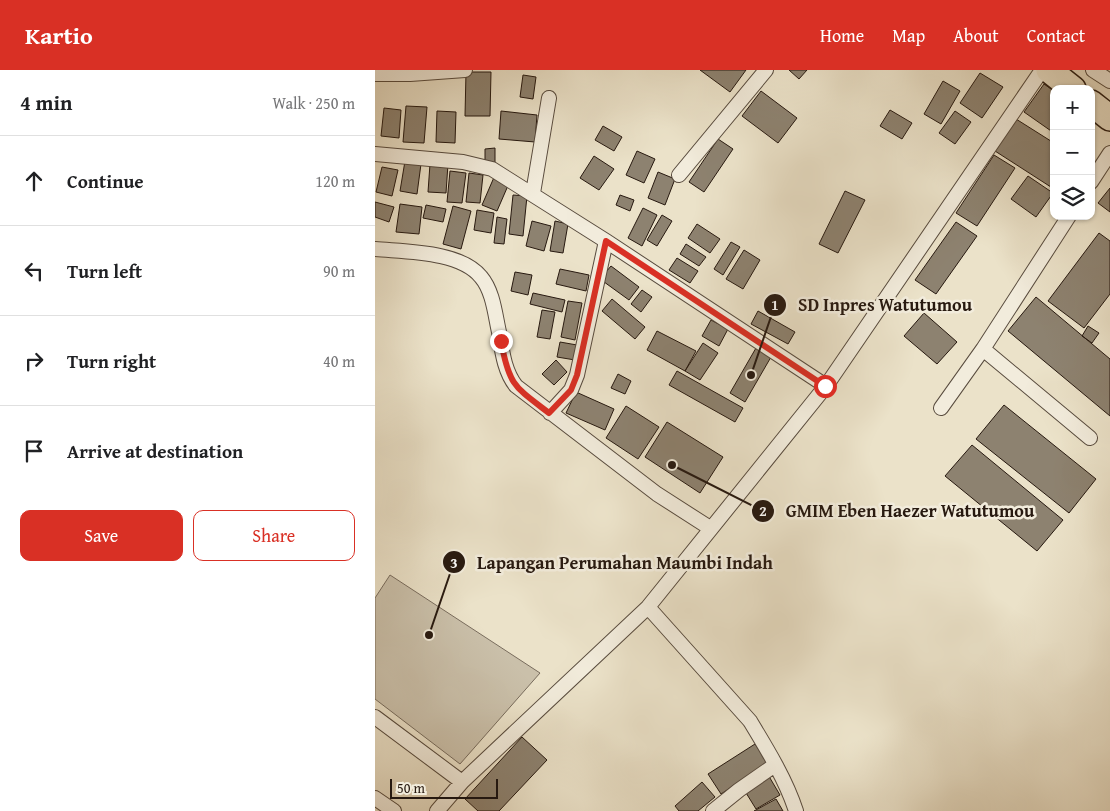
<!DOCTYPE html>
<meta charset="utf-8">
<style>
:root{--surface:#fff;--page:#f2f2f2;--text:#202124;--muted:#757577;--line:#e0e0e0;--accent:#d93025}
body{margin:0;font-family:"Gentium Book Plus",serif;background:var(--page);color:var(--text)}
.controls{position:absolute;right:15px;top:15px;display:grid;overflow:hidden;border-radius:10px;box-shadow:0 1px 4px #0004}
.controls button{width:45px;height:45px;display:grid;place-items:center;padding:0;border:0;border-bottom:1px solid var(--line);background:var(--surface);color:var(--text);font:25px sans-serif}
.scale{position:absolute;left:15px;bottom:12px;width:108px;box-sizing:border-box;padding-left:5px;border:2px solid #271910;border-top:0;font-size:14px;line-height:18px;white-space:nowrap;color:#271910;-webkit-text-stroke:4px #f2ecdc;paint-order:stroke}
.stop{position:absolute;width:15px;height:15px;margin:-11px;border:4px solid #d93025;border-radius:50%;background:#fff}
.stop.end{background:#d93025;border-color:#fff;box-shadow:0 1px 5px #0008}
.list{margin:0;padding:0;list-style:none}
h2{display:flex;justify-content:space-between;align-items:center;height:65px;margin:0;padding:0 20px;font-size:21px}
h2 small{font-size:16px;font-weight:400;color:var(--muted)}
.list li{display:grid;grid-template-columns:32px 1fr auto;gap:15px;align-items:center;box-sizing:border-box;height:90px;padding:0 20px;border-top:1px solid var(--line)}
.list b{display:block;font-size:19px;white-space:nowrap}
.list em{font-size:16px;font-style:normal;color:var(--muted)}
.actions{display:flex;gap:10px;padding:15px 20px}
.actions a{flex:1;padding:11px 0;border:1px solid var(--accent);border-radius:10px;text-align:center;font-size:18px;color:var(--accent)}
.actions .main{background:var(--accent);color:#fff}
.icon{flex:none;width:28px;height:28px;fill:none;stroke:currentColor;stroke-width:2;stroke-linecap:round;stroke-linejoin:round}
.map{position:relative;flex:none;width:735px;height:741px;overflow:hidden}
header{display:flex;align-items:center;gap:30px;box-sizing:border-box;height:70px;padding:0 25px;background:var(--accent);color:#fff}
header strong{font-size:24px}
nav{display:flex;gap:28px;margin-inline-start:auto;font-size:18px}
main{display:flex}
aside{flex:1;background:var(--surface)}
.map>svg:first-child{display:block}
.pitch{fill:#cac0aa;stroke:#786c5d}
.building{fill:#8d8270;stroke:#271910}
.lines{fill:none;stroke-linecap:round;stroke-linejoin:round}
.street-casing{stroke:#584b3e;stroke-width:16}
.highway-casing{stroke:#271910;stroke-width:28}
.street{stroke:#f2ecdc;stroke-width:14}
.highway{stroke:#ebe2c9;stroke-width:25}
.route{stroke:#d93025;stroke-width:6}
.leader{fill:none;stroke:#271910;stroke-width:2}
.callout-dot{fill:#271910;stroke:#f2ecdc;stroke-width:2}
.mark-label{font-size:15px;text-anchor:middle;font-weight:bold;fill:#fff}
.callout-label{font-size:18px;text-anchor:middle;font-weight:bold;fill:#271910;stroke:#f2ecdc;stroke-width:5;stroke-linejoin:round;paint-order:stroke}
</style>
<header>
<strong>Kartio</strong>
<nav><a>Home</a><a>Map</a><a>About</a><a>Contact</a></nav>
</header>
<main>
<aside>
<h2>4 min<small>Walk · 250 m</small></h2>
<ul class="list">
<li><svg class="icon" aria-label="ahead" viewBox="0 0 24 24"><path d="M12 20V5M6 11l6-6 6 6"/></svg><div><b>Continue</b></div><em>120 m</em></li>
<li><svg class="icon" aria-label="left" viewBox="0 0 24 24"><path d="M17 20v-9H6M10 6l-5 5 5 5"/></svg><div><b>Turn left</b></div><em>90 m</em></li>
<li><svg class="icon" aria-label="right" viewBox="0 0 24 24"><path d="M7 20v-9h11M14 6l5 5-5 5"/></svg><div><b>Turn right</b></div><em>40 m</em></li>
<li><svg class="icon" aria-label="arrive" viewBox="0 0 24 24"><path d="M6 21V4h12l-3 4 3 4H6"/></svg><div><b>Arrive at destination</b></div></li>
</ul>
<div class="actions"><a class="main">Save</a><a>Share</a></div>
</aside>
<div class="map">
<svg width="735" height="741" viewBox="0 0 735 741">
<rect width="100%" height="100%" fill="#ebe2c9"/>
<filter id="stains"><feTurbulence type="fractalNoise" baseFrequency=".004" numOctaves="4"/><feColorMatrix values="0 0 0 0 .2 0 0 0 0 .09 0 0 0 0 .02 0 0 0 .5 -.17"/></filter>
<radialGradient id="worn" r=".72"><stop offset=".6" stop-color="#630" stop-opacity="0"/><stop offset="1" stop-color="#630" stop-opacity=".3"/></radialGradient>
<path class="pitch" d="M15,505L165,603L85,694L0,629V528Z"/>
<path class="building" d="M325,0H371L355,22Z
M414,0H432L424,9Z
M91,2H116L115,46H90Z
M605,3L628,17L607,48L585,33Z
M148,5L161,7L158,29L145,27Z
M568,11L585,21L566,54L549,44Z
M669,14L679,21V63L649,42Z
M386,21L422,48L403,73L367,46Z
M31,36L52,37L49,73L28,72Z
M9,38L26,40L24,68L6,66Z
M515,40L537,53L527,69L505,56Z
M62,41L81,42L80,73L61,72Z
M126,41L162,45L160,72L124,69Z
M580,41L596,52L580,74L564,63Z
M641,49L679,73V119L620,81Z
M228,56L247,67L239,81L220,70Z
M343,69L358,79L329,122L314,112Z
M120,78V93H110V79Z
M262,81L280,89L269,113L251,105Z
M619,85L640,98L602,156L581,143Z
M219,86L239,99L224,120L205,108Z
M30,91L46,94L42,124L25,121Z
M55,94H73L71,123L53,122Z
M7,97L23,100L17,126L1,122Z
M75,101L91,103L87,133L72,132Z
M283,102L300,109L290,135L273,128Z
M94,103L108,105L105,133L91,132Z
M120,105L135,111L122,141L107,135Z
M653,106L678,123L661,147L636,129Z
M735,118V142L723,133Z
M470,121L490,130L463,183L444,174Z
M138,125L152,126L148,166L134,164Z
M245,125L259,130L255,141L241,135Z
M0,132L19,137L14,152L0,147Z
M25,134L47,137L44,164L21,162Z
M51,135L71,139L68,152L48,148Z
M78,136L96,141L86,179L68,174Z
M268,138L282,145L267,176L253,168Z
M102,140L119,143L116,163L99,160Z
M287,145L297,151L282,176L272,170Z
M122,147L132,149L129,174L119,173Z
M157,151L176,156L169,181L151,176Z
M180,151L193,154L188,183L175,181Z
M581,152L602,166L561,224L540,210Z
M322,154L345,169L335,183L313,168Z
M724,163L735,171V224L709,258L673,231Z
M356,172L365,177L348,205L339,199Z
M311,174L331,187L324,196L305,184Z
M369,180L385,190L368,219L351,209Z
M302,188L323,201L315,213L294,200Z
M236,196L264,217L254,230L225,209Z
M185,199L214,205L211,221L181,214Z
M140,202L157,205L153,225L136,221Z
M267,220L277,227L266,242L256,234Z
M158,223L190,230L187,242L155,234Z
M661,227L735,289V346L633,261Z
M237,229L270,257L260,269L227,241Z
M193,231L207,233L200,270L186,267Z
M167,240L180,242L175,269L162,267Z
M383,241L420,262L413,274L376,254Z
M549,243L582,272L562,294L529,266Z
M336,250L353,259L344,276L327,266Z
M713,256L724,263L717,273L707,266Z
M282,261L321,281L310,301L272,280Z
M185,272L202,275L200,290L182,287Z
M328,273L343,283L325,310L310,301Z
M381,278L396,287L370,332L355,323Z
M181,290L192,302L179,315L167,304Z
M302,301L368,338L360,352L294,315Z
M243,304L256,311L250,324L236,318Z
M201,322L239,339L230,360L191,343Z
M629,335L721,409L694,443L601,369Z
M251,336L284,357L263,389L231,368Z
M292,352L348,387L325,423L270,387Z
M597,375L688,450L662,481L570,406Z
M147,667L172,690L124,741H103L90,729Z
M380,674L393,693L346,724L333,704Z
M392,703L405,725L381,739L368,718Z
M327,712L340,727L323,741H304L300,736Z
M401,729L408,741H379Z"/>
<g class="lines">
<g class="street-casing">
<path id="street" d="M718,0L735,11
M0,4H35L90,0
M0,84L88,92L117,99L231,171L451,316
M304,105L391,0
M716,112L735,83
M158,123L174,28
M0,179C31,182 85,181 106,207C118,221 120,244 124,262C127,280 129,301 141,316L282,424L335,458
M608,279L715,368
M566,338L608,279L694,146
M175,343L196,320L202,305L231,171
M273,537L375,651C392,679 411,710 421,741
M0,647L87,712
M0,728L19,741
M62,741L87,712L273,537L451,316L667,0
M338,741L364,720L400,695"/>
</g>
<g class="highway-casing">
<path id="highway" d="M674,0L698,19
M716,33L735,48"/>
</g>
<use href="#street" class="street"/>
<use href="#highway" class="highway"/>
</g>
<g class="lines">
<path class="route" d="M126,271C134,316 140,317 174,343L196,320L202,305L231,171L450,316"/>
</g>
<path class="leader" d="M376 305L400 235M297 395L388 441M54 565L79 492"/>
<g class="callout-dot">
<circle cx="376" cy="305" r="5"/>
<circle cx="297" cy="395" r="5"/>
<circle cx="54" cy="565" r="5"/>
<circle cx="400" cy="235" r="12"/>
<circle cx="388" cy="441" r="12"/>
<circle cx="79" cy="492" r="12"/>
</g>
<g class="mark-label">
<text x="400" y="240">1</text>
<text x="388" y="446">2</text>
<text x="79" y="498">3</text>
</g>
<g class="callout-label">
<text x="510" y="241">SD Inpres Watutumou</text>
<text x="535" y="447">GMIM Eben Haezer Watutumou</text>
<text x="250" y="499">Lapangan Perumahan Maumbi Indah</text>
</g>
<rect width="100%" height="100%" filter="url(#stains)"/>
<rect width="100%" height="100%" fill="url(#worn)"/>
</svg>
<div class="controls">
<button>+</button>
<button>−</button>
<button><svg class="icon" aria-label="layers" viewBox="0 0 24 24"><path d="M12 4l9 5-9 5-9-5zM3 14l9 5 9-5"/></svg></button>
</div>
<div class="scale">50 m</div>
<div class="stop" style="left:450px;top:316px"></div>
<div class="stop end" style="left:126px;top:271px"></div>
</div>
</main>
